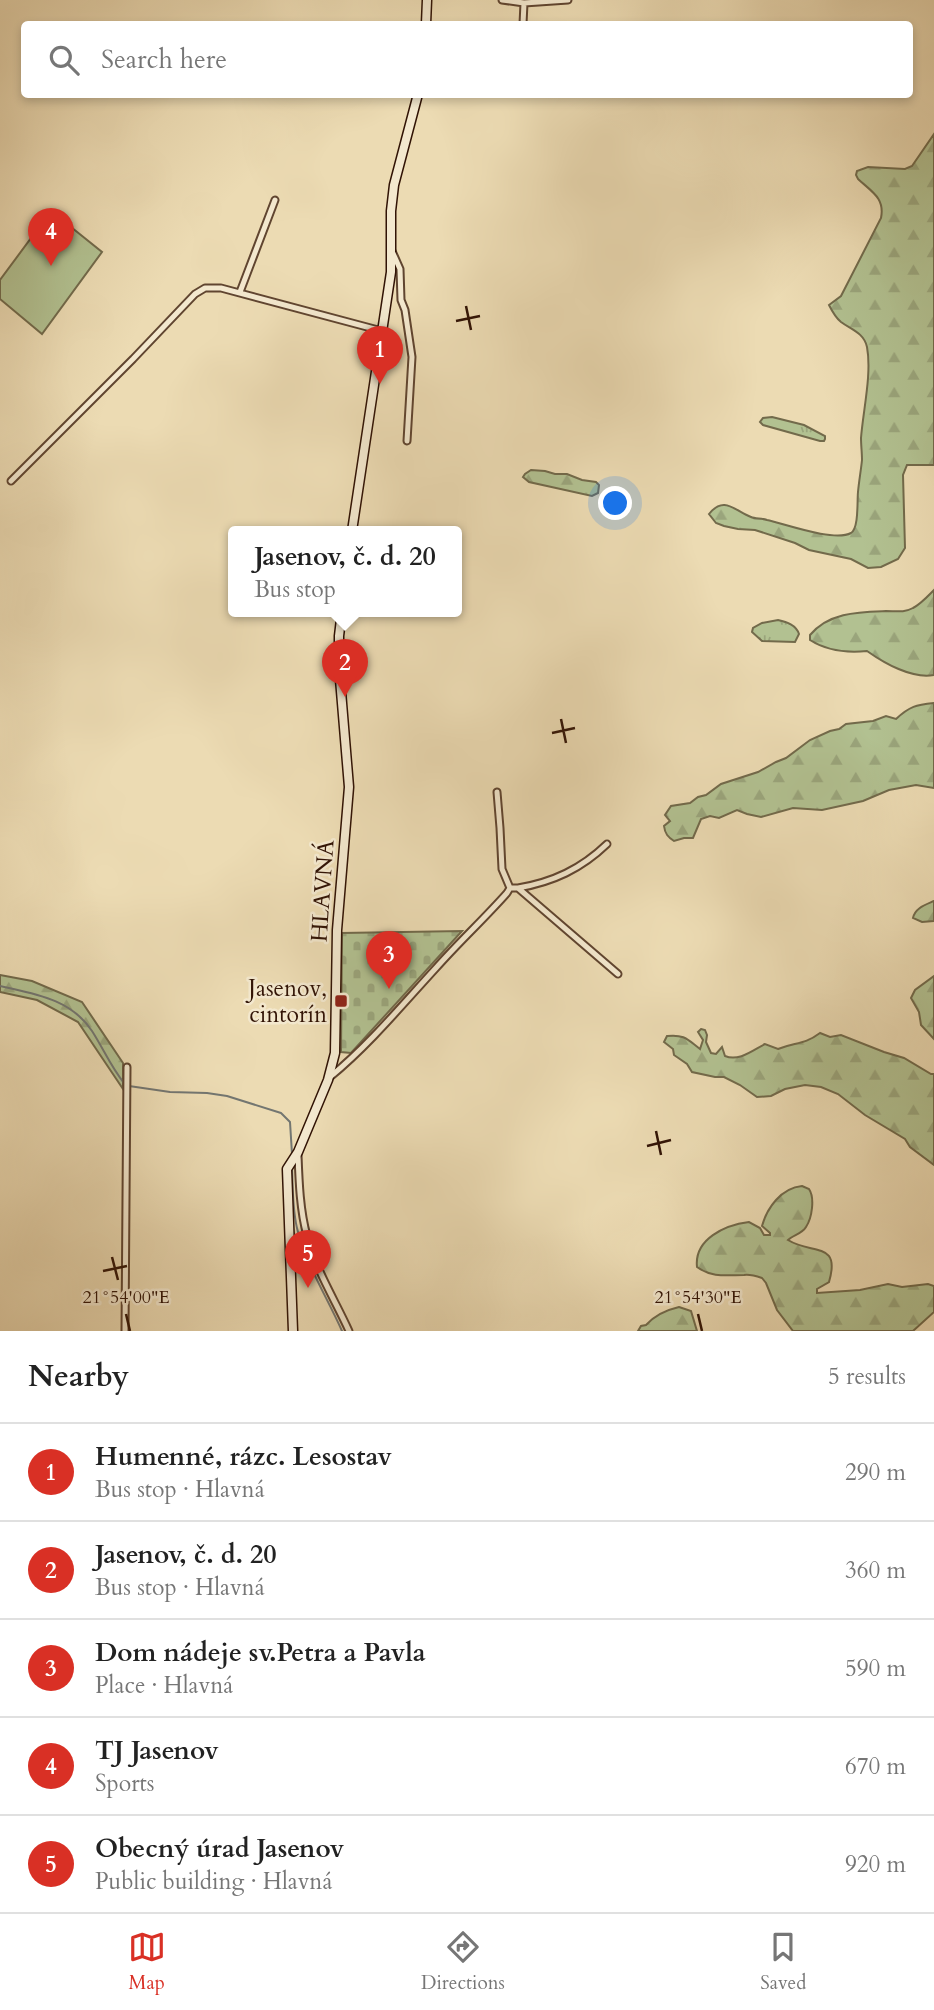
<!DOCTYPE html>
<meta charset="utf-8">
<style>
:root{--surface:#fff;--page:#f6f6f6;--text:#222;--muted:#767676;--line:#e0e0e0;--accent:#d93025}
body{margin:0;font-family:Cardo,serif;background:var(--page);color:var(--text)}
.you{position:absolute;left:616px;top:504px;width:24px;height:24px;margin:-18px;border:5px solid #fff;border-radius:50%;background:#1a73e8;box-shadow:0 0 0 10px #1a73e833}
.badge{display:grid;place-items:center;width:46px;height:46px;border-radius:50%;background:var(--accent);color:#fff;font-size:23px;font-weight:700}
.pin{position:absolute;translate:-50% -58px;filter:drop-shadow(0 2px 4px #0008)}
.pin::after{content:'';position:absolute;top:37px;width:24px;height:21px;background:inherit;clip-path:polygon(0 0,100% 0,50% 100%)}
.popup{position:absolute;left:228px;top:526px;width:234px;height:91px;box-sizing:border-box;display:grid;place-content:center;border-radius:7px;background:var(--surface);filter:drop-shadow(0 2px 5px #0005);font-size:23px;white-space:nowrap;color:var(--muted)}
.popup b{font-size:26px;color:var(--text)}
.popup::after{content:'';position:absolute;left:50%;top:100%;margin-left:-14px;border:14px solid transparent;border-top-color:var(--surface)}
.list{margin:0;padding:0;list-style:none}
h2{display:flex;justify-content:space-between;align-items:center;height:91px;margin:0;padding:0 28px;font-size:30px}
h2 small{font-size:23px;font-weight:400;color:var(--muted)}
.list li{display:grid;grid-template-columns:46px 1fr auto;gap:21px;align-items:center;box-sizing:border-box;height:98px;padding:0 28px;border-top:2px solid var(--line)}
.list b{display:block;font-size:26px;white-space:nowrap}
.list p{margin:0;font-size:23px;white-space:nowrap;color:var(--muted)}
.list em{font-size:23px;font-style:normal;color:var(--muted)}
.icon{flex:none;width:38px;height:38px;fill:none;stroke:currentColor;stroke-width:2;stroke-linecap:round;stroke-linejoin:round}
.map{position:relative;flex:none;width:934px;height:1331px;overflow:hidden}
.search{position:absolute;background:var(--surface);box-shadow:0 4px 10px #0003;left:21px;right:21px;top:21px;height:77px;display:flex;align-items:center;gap:18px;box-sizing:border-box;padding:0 24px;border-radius:7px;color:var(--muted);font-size:26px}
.sheet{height:581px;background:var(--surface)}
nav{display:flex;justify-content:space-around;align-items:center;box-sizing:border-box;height:98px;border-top:2px solid var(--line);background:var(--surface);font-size:19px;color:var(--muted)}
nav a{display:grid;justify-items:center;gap:4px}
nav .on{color:var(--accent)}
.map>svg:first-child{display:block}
.grass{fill:url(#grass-tufts);stroke:#726a4b;stroke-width:2}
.forest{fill:url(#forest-firs);stroke:#726a4b;stroke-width:2}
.cemetery{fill:url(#cemetery-stones);stroke:#726a4b;stroke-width:2}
.pitch{fill:#b2c191;stroke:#726a4b;stroke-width:2}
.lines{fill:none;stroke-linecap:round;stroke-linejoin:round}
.stream{stroke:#737671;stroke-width:2}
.street-casing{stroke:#604530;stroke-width:9}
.secondary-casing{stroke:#311305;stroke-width:11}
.street{stroke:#f3e8ce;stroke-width:5}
.secondary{stroke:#f3e8ce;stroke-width:8}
.ticks{fill:none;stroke:#311305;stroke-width:2.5}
.poi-dot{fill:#8f2418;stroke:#f3e8ce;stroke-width:2.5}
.labels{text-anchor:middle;stroke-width:5;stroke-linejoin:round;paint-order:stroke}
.street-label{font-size:23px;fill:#311305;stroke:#f3e8ce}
.poi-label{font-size:23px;fill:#311305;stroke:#f3e8ce;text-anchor:end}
.ticks-label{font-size:18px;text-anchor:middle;fill:#311305;stroke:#f3e8ce;stroke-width:5;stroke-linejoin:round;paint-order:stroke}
</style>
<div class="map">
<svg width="934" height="1331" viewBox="0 0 934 1331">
<defs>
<pattern id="grass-tufts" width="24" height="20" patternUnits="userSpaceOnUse" patternTransform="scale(1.75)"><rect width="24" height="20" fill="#b2c191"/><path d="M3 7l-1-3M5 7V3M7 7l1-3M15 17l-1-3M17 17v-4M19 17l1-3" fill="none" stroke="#9aa57c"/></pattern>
<pattern id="forest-firs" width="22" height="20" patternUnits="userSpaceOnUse" patternTransform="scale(1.75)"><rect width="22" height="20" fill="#b2c191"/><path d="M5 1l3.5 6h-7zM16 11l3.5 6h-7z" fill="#9aa57c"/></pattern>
<pattern id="cemetery-stones" width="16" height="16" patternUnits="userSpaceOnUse" patternTransform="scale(1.75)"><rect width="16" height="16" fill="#b2c191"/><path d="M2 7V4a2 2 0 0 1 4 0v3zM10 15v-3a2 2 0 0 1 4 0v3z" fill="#9aa57c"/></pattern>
</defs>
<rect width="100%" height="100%" fill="#ecdbb3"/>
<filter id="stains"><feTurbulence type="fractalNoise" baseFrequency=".00286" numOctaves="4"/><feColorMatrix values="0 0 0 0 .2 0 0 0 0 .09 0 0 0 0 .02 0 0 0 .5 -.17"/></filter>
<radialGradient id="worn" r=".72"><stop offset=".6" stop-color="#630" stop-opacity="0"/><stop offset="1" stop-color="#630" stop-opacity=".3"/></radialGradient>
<path class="grass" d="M772,417L804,425L825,436V439L824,441H820L763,425L760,422L763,418Z
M778,620C787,622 796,625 799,634L795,642L762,641L752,632L753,628L762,623Z"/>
<path class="forest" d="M934,134V465H907L903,475L905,548L898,559L881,567L868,568L851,559L809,550L795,543L755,530L738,529L724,526L716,523L709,514C724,495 735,511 751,517C755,519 762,518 767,520C785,524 834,542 851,533C859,528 857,501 858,492C859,481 861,470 862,460C862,453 861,445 861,438C863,411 872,374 867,347C864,333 852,330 841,322C836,318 832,311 829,305L841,296L881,218C885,198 872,192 858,179L856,175L857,171L868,167L905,169L912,166Z
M531,470L545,471L555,474H567L582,480L596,482L599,485L598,493L592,496L529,482L523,477L525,474Z
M934,590V675C912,679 884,663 867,651C847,653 827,651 810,640V635C829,612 859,612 886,611C896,611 904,613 913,608C921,604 928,596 934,590Z
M934,703V788L916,785L889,790L863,801L822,810L793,808L761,817L747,814L737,810L719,818L710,816L701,819L693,838H684L674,841C668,837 665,834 664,826L670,821L665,815L671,806L690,803L698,797L706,795L721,784L758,772L776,762L786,758L810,740L830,731L839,729L846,724L873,721L886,716L896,719C910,706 916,705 934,703Z
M934,901V921L922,922L913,918C915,908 925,905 934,901Z
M0,975L32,981L82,1002L123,1063V1089L78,1022L37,1000L0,992Z
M934,976V1039L921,1025L919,1012L911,998L915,990Z
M701,1029L705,1030L707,1035L706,1042L711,1053L716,1054L722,1047L725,1056C739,1062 753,1050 765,1044L778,1049C796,1042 804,1045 820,1033L830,1037L841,1035L884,1052L904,1058L931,1074H934V1165L910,1147L905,1139L865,1115L838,1094L821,1087L805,1085L785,1089L771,1096L757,1097L740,1085L724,1077H715L692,1072L687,1064L674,1055L673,1049L664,1042L667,1036C685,1034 688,1040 700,1049L703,1040L698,1032Z
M802,1186L809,1189C815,1198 812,1218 806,1227C802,1234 793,1235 788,1240C812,1255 841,1241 829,1282L817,1289V1293L860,1290L888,1284L902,1287L928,1284L934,1286V1312L913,1331H793L777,1310L766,1283L762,1278C756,1276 750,1274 744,1275C727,1275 712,1278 697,1267C694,1239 725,1225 749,1222L760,1228L764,1235H770V1233L762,1226C767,1208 781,1188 802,1186Z
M679,1307L691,1311L697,1331H638L641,1326L646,1325C655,1315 666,1310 679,1307Z"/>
<path class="cemetery" d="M462,931L351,1053L341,1052L342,933Z"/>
<path class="pitch" d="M51,211L102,252L42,334L0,299V280Z"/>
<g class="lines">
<path class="stream" d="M0,986C35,994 71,999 92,1031C103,1048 111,1067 124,1083
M129,1086L170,1092L207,1093L227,1096L281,1113L290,1122L292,1154
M292,1167C293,1188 292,1211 298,1232C307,1266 328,1299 342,1331"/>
<g class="street-casing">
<path id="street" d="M502,0L524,3L568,0
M523,24L524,3
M392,251L400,269L401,300L405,310L412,357L407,441
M240,292L275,200
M11,481L133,359L195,294L205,288H221L382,331
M497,792L500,828L502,869L510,888
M518,888C553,882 581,869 607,844
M330,1077C369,1045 402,1005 436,968C459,942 484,919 507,893L510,888H518L618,974
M298,1155C299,1182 300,1210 307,1236C316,1270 335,1300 349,1331
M125,1331L127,1067"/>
</g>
<g class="secondary-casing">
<path id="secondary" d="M426,24L427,0
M352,531L391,272V211L394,185L418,94
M293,1331L287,1169L298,1152L328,1080L335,1053L337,930L349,787L339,667V636L342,611"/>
</g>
<use href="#street" class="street"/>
<use href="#secondary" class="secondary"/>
</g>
<path class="ticks" d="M466,306L471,330M456,321L480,316M561,719L566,743M552,733L575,728M656,1131L661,1155M647,1146L671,1140M112,1257L118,1280M103,1271L127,1266M126,1314L130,1331M698,1314L702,1331"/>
<rect class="poi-dot" x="334" y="994" width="14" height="14" rx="3.5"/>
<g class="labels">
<g class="street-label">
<text transform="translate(322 891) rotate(-86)" y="8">HLAVNÁ</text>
</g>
<g class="poi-label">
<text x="327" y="996">Jasenov,<tspan x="327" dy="26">cintorín</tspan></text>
</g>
</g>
<g class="ticks-label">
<text x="126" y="1303">21°54'00"E</text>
<text x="698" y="1303">21°54'30"E</text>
</g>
<rect width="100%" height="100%" filter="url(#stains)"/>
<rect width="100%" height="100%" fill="url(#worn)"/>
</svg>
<div class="you"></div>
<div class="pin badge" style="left:380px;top:384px">1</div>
<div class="pin badge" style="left:345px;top:697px">2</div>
<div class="popup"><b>Jasenov, č. d. 20</b>Bus stop</div>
<div class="pin badge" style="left:389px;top:989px">3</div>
<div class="pin badge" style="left:51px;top:266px">4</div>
<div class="pin badge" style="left:308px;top:1288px">5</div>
<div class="search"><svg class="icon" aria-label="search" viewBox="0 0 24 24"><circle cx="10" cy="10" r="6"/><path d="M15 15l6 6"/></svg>Search here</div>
</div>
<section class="sheet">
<h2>Nearby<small>5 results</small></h2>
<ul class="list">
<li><span class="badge">1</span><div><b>Humenné, rázc. Lesostav</b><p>Bus stop · Hlavná</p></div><em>290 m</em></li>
<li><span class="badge">2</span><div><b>Jasenov, č. d. 20</b><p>Bus stop · Hlavná</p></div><em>360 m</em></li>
<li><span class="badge">3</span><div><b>Dom nádeje sv.Petra a Pavla</b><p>Place · Hlavná</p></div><em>590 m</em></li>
<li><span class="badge">4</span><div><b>TJ Jasenov</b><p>Sports</p></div><em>670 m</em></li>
<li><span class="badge">5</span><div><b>Obecný úrad Jasenov</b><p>Public building · Hlavná</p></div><em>920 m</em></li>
</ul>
</section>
<nav>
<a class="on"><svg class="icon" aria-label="map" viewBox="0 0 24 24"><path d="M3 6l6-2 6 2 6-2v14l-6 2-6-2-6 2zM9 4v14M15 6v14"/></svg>Map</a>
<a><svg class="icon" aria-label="directions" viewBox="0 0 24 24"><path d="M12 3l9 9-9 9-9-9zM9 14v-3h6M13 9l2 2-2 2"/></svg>Directions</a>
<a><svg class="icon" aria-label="saved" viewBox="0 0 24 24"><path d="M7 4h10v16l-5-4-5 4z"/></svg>Saved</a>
</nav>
